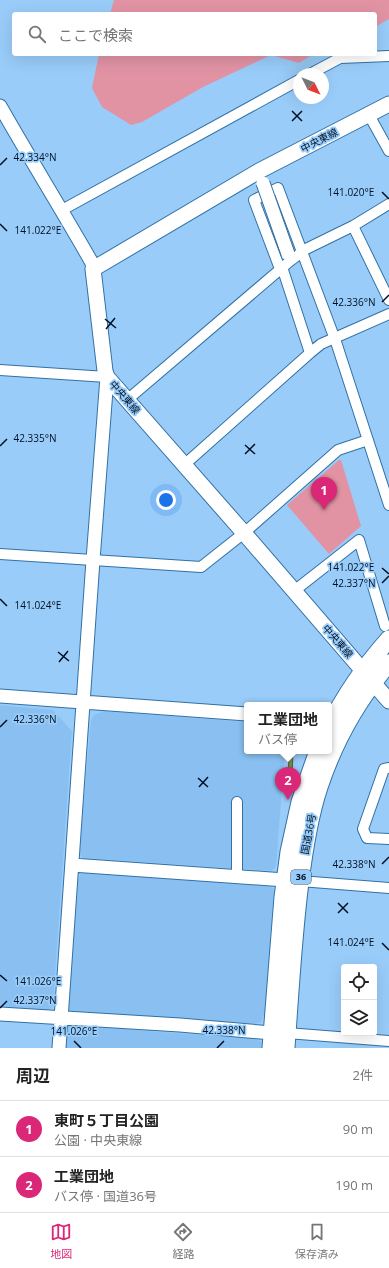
<!DOCTYPE html>
<html lang="ja">
<meta charset="utf-8">
<style>
:root{--surface:#fff;--page:#f2f2f2;--text:#222;--muted:#767676;--line:#e0e0e0;--accent:#db2777}
body{margin:0;font-family:"Open Sans","Noto Sans JP",sans-serif;background:var(--page);color:var(--text)}
.controls{position:absolute;right:12px;bottom:12px;display:grid;overflow:hidden;border-radius:4px;box-shadow:0 4px 16px #0002}
.controls button{width:36px;height:36px;display:grid;place-items:center;padding:0;border:0;border-bottom:1px solid var(--line);background:var(--surface);color:var(--text);font:20px sans-serif}
.compass{position:absolute;left:293px;top:68px;width:36px;height:36px;border-radius:50%;background:var(--surface);box-shadow:0 4px 16px #0002;rotate:132deg}
.you{position:absolute;left:166px;top:500px;width:14px;height:14px;margin:-10px;border:3px solid #fff;border-radius:50%;background:#1a73e8;box-shadow:0 0 0 6px #1a73e833}
.badge{display:grid;place-items:center;width:26px;height:26px;border-radius:50%;background:var(--accent);color:#fff;font-size:13px;font-weight:700}
.pin{position:absolute;translate:-50% -33px;filter:drop-shadow(0 1px 2px #0008)}
.pin::after{content:'';position:absolute;top:21px;width:14px;height:12px;background:inherit;clip-path:polygon(0 0,100% 0,50% 100%)}
.popup{position:absolute;left:244px;top:702px;width:88px;height:52px;box-sizing:border-box;display:grid;place-content:center;border-radius:4px;background:var(--surface);filter:drop-shadow(0 1px 3px #0005);font-size:13px;white-space:nowrap;color:var(--muted)}
.popup b{font-size:15px;color:var(--text)}
.popup::after{content:'';position:absolute;left:50%;top:100%;margin-left:-8px;border:8px solid transparent;border-top-color:var(--surface)}
.list{margin:0;padding:0;list-style:none}
h2{display:flex;justify-content:space-between;align-items:center;height:52px;margin:0;padding:0 16px;font-size:17px}
h2 small{font-size:13px;font-weight:400;color:var(--muted)}
.list li{display:grid;grid-template-columns:26px 1fr auto;gap:12px;align-items:center;box-sizing:border-box;height:56px;padding:0 16px;border-top:1px solid var(--line)}
.list b{display:block;font-size:15px;white-space:nowrap}
.list p{margin:0;font-size:13px;white-space:nowrap;color:var(--muted)}
.list em{font-size:13px;font-style:normal;color:var(--muted)}
.icon{flex:none;width:22px;height:22px;fill:none;stroke:currentColor;stroke-width:2;stroke-linecap:round;stroke-linejoin:round}
.map{position:relative;flex:none;width:389px;height:1048px;overflow:hidden}
.search{position:absolute;background:var(--surface);box-shadow:0 4px 16px #0002;left:12px;right:12px;top:12px;height:44px;display:flex;align-items:center;gap:10px;box-sizing:border-box;padding:0 14px;border-radius:4px;color:var(--muted);font-size:15px}
.sheet{height:164px;background:var(--surface)}
nav{display:flex;justify-content:space-around;align-items:center;box-sizing:border-box;height:56px;border-top:1px solid var(--line);background:var(--surface);font-size:11px;color:var(--muted)}
nav a{display:grid;justify-items:center;gap:2px}
nav .on{color:var(--accent)}
.map>svg:first-child{display:block}
.built{fill:#89c0f1}
.green{fill:#e193a4}
.water{fill:#758f49;stroke:#52693e}
.lines{fill:none;stroke-linecap:round;stroke-linejoin:round}
.minor-casing{stroke:#3171a4;stroke-width:12}
.tertiary-casing{stroke:#3171a4;stroke-width:15}
.secondary-casing{stroke:#3171a4;stroke-width:17}
.trunk-casing{stroke:#3171a4;stroke-width:19}
.minor{stroke:#fff;stroke-width:10}
.tertiary{stroke:#fff;stroke-width:13}
.secondary{stroke:#fff;stroke-width:15}
.trunk{stroke:#fff;stroke-width:17}
.tertiary-bridge-casing{stroke:#3171a4;stroke-width:15;stroke-linecap:butt}
.tertiary-bridge{stroke:#fff;stroke-width:13}
.ticks{fill:none;stroke:#001023;stroke-width:1.5}
.labels{text-anchor:middle;stroke-width:3.5;stroke-linejoin:round;paint-order:stroke}
.shield{fill:#99ccf9;stroke:#2e4863;stroke-width:1}
.shield-label{font-size:9px;font-weight:bold;fill:#001023}
.street-label{font-size:10px;fill:#001023;stroke:#99ccf9}
.ticks-label{font-size:10px;text-anchor:middle;fill:#001023;stroke:#99ccf9;stroke-width:3.5;stroke-linejoin:round;paint-order:stroke}
</style>
<div class="map">
<svg width="389" height="1048" viewBox="0 0 389 1048">
<rect width="100%" height="100%" fill="#99ccf9"/>
<path class="built" d="M0,705L53,710L72,731L53,1005L50,1009L45,1011L0,1007Z
M104,711L247,722V751H285L276,866L272,871L83,858L80,855L79,852L91,720L94,715Z
M87,872L267,885L271,887L274,889L265,1011L261,1022L254,1024L68,1013L77,880L81,874Z
M67,1025L256,1039L262,1042L264,1048H65Z"/>
<path class="green" d="M114,0H389V19L375,27V14H110Z
M99,54H313L299,63L271,55L203,87L142,122L131,125L102,107L92,88Z
M339,460H341L361,526L329,554L287,505Z"/>
<path class="water" d="M289,751H293L292,779H288Z"/>
<g class="lines">
<g class="minor-casing">
<path id="minor" d="M310,74L340,58L389,56
M369,115L389,151
M62,210L299,80
M353,226L389,300
M280,269L254,200L278,188L336,342L389,505
M310,353L321,344L389,314
M0,370L107,377
M127,400L290,261L306,249L353,226L389,204
M184,465L310,353L282,267
M0,554L201,567L244,533L338,450L368,440
M294,591L359,540L385,626
M389,768L384,769L363,829L367,838L389,839
M237,802V877
M300,881L389,888
M287,1033L389,1041"/>
</g>
<g class="tertiary-casing">
<path id="tertiary" d="M0,106C30,159 62,210 92,263L93,269
M0,696L247,714
M72,865L285,880
M0,1014L180,1025L272,1033
M59,1048L93,560L107,377"/>
</g>
<g class="secondary-casing">
<path id="secondary" d="M389,104L259,171L93,269L105,371L107,377L244,533L389,701"/>
</g>
<g class="trunk-casing">
<path id="trunk" d="M329,727C345,695 365,666 389,639
M271,1048L283,897L289,852L300,802L318,751
M286,1048C290,992 293,937 300,882C304,850 309,817 319,787C334,742 358,699 389,663"/>
</g>
<use href="#minor" class="minor"/>
<use href="#tertiary" class="tertiary"/>
<use href="#secondary" class="secondary"/>
<use href="#trunk" class="trunk"/>
<g class="tertiary-bridge-casing">
<path id="tertiary-bridge" d="M263,183L288,254"/>
</g>
<use href="#tertiary-bridge" class="tertiary-bridge"/>
</g>
<path class="ticks" d="M292,111L302,121M292,121L302,111M0,165L7,158M382,192L389,199M0,224L7,231M382,302L389,295M105,319L116,328M106,329L115,318M245,445L255,454M0,446L7,439M245,454L255,444M382,568L389,574M382,583L389,576M0,599L7,606M58,652L69,661M59,662L68,651M0,727L7,720M198,778L208,787M199,787L208,777M382,864L389,857M338,903L348,913M338,913L348,903M382,943L389,950M0,975L7,981M0,1008L7,1001M74,1041L81,1048M217,1048L224,1041"/>
<g class="labels">
<rect class="shield" x="291" y="870" width="20" height="14" rx="3"/>
<g class="shield-label">
<text x="301" y="880">36</text>
</g>
<g class="street-label">
<text transform="translate(319 140) rotate(-27)" y="4">中央東線</text>
<text transform="translate(125 397) rotate(49)" y="4">中央東線</text>
<text transform="translate(338 641) rotate(49)" y="4">中央東線</text>
<text transform="translate(308 834) rotate(-79)" y="4">国道36号</text>
</g>
</g>
<g class="ticks-label">
<text x="35" y="161">42.334°N</text>
<text x="351" y="196">141.020°E</text>
<text x="38" y="234">141.022°E</text>
<text x="354" y="306">42.336°N</text>
<text x="35" y="442">42.335°N</text>
<text x="351" y="571">141.022°E</text>
<text x="354" y="587">42.337°N</text>
<text x="38" y="609">141.024°E</text>
<text x="35" y="723">42.336°N</text>
<text x="354" y="868">42.338°N</text>
<text x="351" y="946">141.024°E</text>
<text x="38" y="985">141.026°E</text>
<text x="35" y="1004">42.337°N</text>
<text x="224" y="1034">42.338°N</text>
<text x="74" y="1035">141.026°E</text>
</g>
</svg>
<div class="controls">
<button><svg class="icon" aria-label="locate" viewBox="0 0 24 24"><circle cx="12" cy="12" r="6"/><path d="M12 2v4M12 18v4M2 12h4M18 12h4"/></svg></button>
<button><svg class="icon" aria-label="layers" viewBox="0 0 24 24"><path d="M12 4l9 5-9 5-9-5zM3 14l9 5 9-5"/></svg></button>
</div>
<svg class="compass" viewBox="-18 -18 36 36"><path d="M0-13l5 13h-10z" fill="#e53935"/><path d="M0 13l5-13h-10z" fill="#767676"/></svg>
<div class="you"></div>
<div class="pin badge" style="left:324px;top:510px">1</div>
<div class="pin badge" style="left:288px;top:800px">2</div>
<div class="popup"><b>工業団地</b>バス停</div>
<div class="search"><svg class="icon" aria-label="search" viewBox="0 0 24 24"><circle cx="10" cy="10" r="6"/><path d="M15 15l6 6"/></svg>ここで検索</div>
</div>
<section class="sheet">
<h2>周辺<small>2件</small></h2>
<ul class="list">
<li><span class="badge">1</span><div><b>東町５丁目公園</b><p>公園 · 中央東線</p></div><em>90 m</em></li>
<li><span class="badge">2</span><div><b>工業団地</b><p>バス停 · 国道36号</p></div><em>190 m</em></li>
</ul>
</section>
<nav>
<a class="on"><svg class="icon" aria-label="map" viewBox="0 0 24 24"><path d="M3 6l6-2 6 2 6-2v14l-6 2-6-2-6 2zM9 4v14M15 6v14"/></svg>地図</a>
<a><svg class="icon" aria-label="directions" viewBox="0 0 24 24"><path d="M12 3l9 9-9 9-9-9zM9 14v-3h6M13 9l2 2-2 2"/></svg>経路</a>
<a><svg class="icon" aria-label="saved" viewBox="0 0 24 24"><path d="M7 4h10v16l-5-4-5 4z"/></svg>保存済み</a>
</nav>
